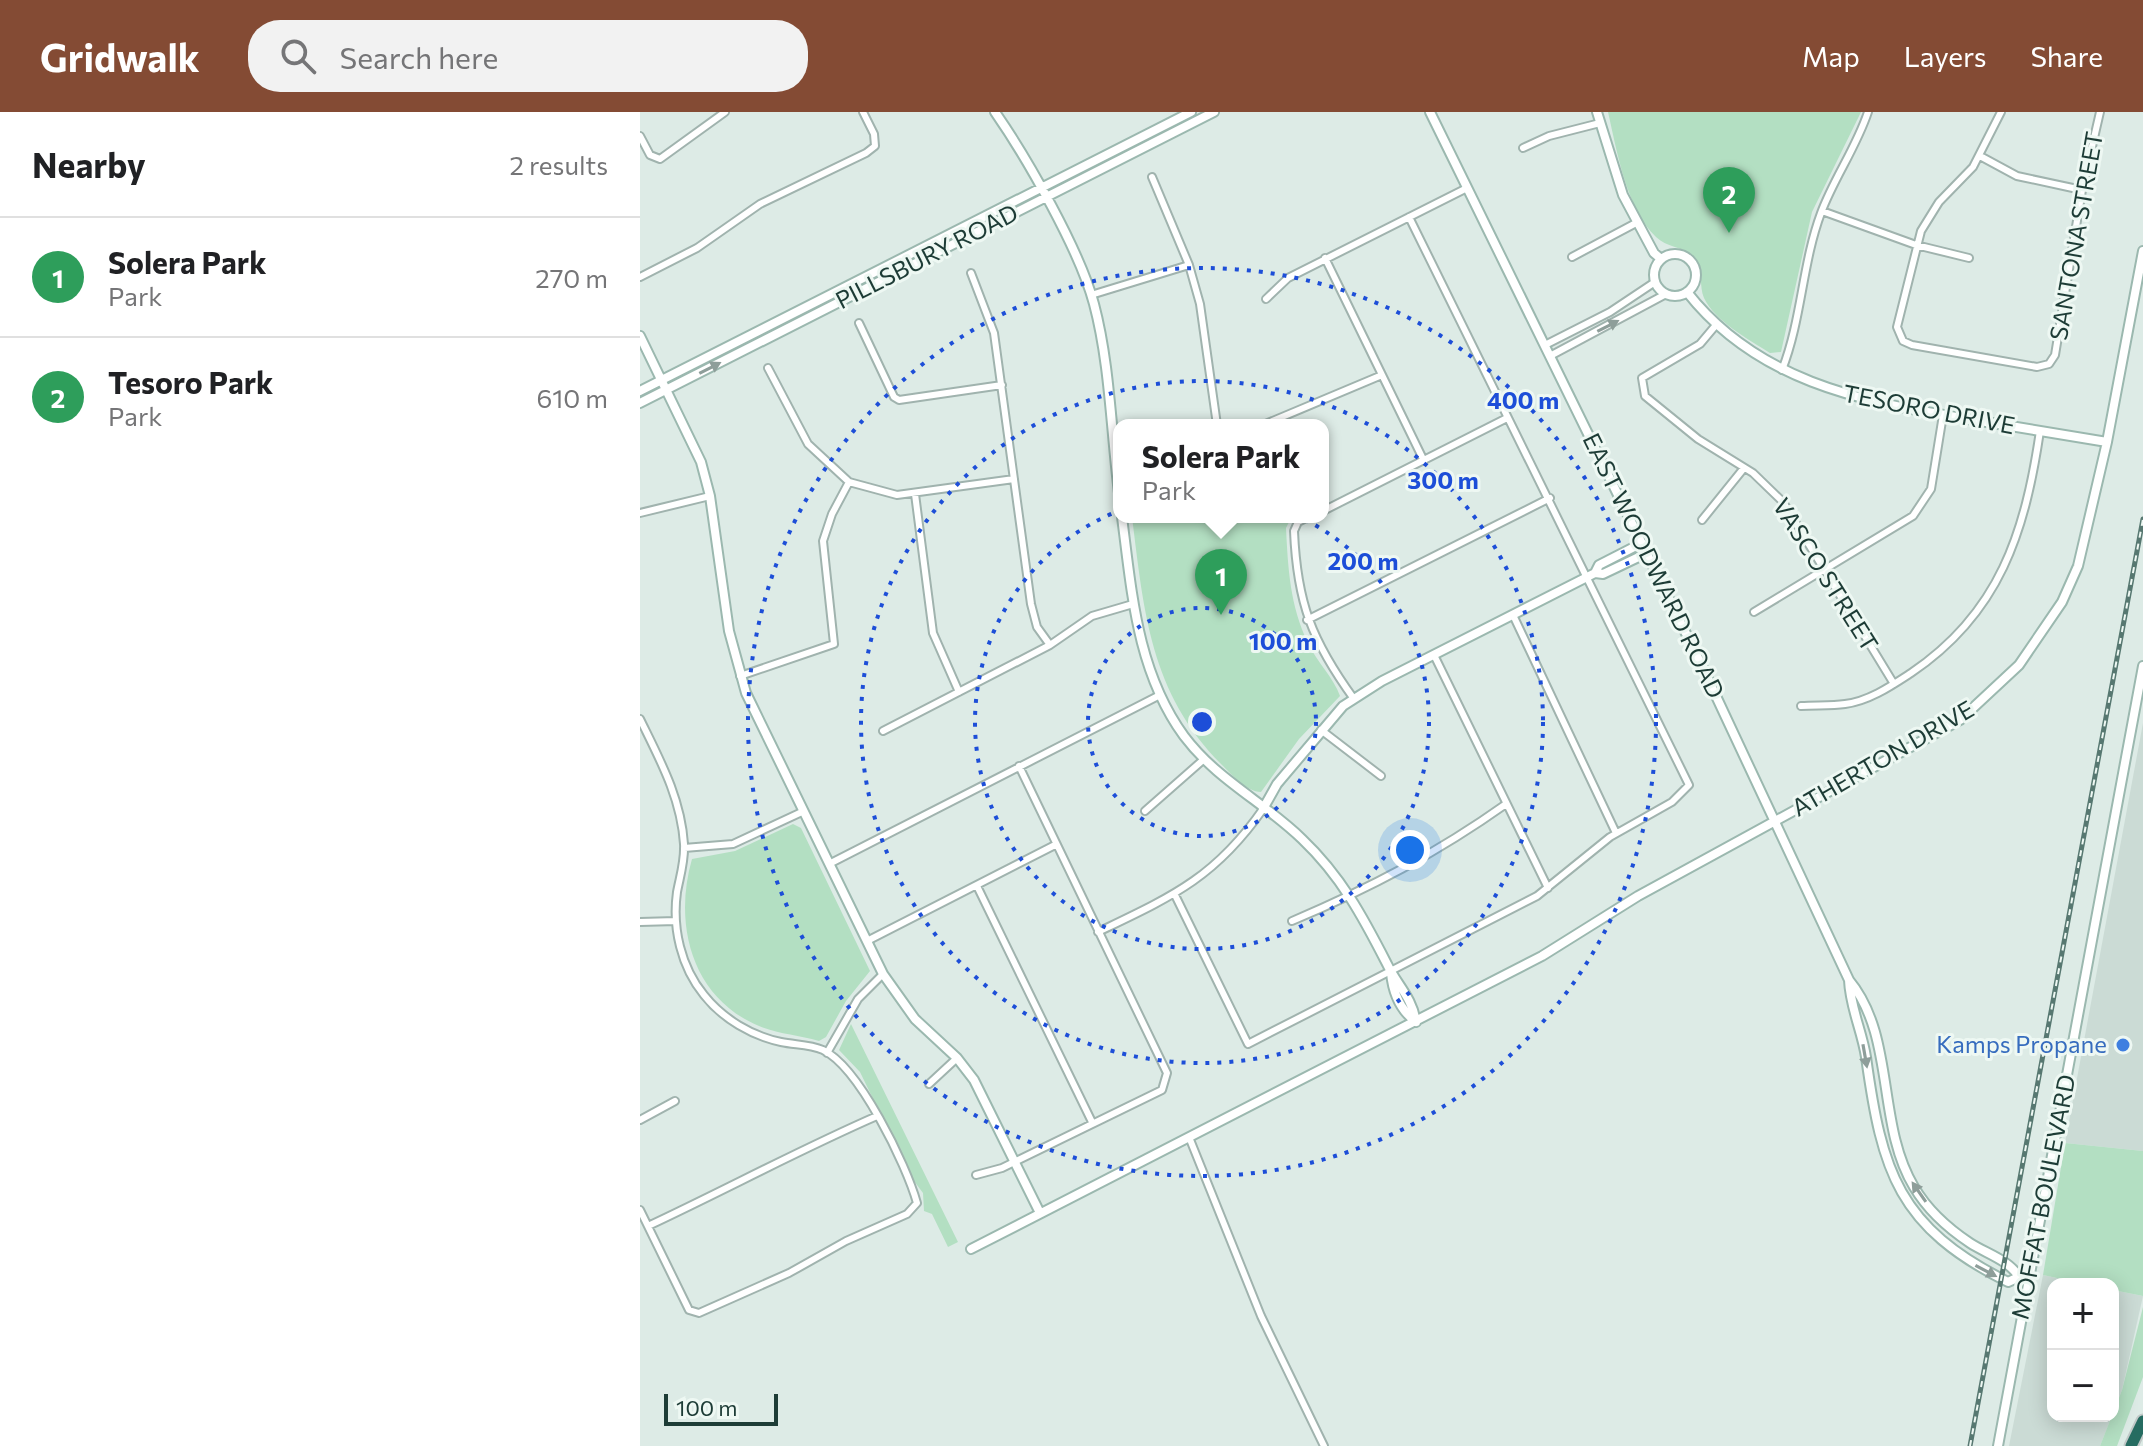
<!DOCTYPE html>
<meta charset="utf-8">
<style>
:root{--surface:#fff;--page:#f2f2f2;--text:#202124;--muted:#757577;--line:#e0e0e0;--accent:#844b34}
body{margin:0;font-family:Commissioner,sans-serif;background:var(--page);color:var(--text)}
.controls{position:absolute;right:24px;bottom:24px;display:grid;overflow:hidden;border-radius:16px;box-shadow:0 4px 20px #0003}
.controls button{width:72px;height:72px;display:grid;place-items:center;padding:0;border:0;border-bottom:2px solid var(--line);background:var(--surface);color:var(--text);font:40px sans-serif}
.scale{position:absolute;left:24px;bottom:20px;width:114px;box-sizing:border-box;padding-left:8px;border:4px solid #1d3c36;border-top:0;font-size:22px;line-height:28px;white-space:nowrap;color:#1d3c36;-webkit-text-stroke:6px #eef8f3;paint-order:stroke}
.you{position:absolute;left:770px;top:738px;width:28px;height:28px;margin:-20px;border:6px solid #fff;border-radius:50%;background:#1a73e8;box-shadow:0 0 0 12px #1a73e833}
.badge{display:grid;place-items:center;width:52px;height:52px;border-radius:50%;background:var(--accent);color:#fff;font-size:26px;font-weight:700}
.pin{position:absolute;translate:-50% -66px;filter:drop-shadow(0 2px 4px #0008)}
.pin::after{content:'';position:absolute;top:42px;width:28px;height:24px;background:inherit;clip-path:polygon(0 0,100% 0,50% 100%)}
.popup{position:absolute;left:473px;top:307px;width:216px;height:104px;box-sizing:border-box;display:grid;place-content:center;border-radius:16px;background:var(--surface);filter:drop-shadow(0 2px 6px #0005);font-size:26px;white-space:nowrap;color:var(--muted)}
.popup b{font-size:30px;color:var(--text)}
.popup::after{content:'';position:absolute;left:50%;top:100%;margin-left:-16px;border:16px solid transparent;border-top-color:var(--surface)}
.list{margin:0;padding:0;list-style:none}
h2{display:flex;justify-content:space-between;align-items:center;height:104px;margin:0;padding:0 32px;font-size:34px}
h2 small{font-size:26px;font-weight:400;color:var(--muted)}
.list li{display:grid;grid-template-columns:52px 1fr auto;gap:24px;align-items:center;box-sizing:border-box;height:120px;padding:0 32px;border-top:2px solid var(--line)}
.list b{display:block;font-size:30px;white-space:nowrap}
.list p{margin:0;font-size:26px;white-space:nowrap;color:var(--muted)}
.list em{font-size:26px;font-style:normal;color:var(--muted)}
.icon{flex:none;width:44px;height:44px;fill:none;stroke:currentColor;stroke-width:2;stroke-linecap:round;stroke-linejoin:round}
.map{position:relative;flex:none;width:1503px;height:1334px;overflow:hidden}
header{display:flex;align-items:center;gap:48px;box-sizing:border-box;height:112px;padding:0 40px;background:var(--accent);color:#fff}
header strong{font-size:38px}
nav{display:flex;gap:44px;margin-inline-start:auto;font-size:28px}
.search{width:560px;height:72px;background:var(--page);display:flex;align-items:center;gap:20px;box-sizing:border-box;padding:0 28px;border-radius:32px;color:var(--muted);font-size:30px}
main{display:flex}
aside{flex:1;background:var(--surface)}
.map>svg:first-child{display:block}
.built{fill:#cbdbd5}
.green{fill:#b3dfc2}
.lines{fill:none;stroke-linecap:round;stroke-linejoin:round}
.street-casing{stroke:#a0b3ae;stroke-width:10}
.secondary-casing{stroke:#9bb8af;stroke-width:12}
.highway-casing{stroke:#c0c8c7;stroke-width:15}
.street{stroke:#fff;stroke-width:6}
.secondary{stroke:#fff;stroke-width:8}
.highway{stroke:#266c61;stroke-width:11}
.rail-casing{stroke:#577871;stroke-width:5}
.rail{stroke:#eef8f3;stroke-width:2;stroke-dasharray:6;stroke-linecap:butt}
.oneway{fill:#8e9e9a}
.ring{fill:none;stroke:#1d4ed8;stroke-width:4;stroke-dasharray:4 8}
.shop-dot{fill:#3f7fe0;stroke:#eef8f3;stroke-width:3}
.labels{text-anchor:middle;stroke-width:6;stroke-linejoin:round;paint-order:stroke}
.street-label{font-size:24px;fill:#1d3c36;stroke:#eef8f3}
.shop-label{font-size:24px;fill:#366cbe;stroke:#eef8f3;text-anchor:end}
.centre{fill:#1d4ed8;stroke:#eef8f3;stroke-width:4}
.ring-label{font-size:24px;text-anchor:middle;font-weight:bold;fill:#1d4ed8;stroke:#eef8f3;stroke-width:6;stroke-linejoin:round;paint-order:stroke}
</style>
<header>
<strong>Gridwalk</strong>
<div class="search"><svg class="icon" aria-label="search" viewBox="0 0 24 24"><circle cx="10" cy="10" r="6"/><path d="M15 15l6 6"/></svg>Search here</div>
<nav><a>Map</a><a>Layers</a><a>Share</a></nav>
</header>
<main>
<aside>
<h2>Nearby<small>2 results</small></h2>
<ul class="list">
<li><span class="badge" style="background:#2e9e5b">1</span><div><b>Solera Park</b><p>Park</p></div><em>270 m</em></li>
<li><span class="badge" style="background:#2e9e5b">2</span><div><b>Tesoro Park</b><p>Park</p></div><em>610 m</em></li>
</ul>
</aside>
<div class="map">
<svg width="1503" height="1334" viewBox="0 0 1503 1334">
<rect width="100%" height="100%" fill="#ddebe6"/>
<path class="built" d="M1503,611V1039L1425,1031Z
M1403,1163L1445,1172H1413V1304H1472L1460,1334H1369Z
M1473,1178L1503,1184L1482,1278L1473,1301Z"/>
<path class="green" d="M968,0H1221L1172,100L1141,240L1130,241C1108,227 1075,209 1064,186C1059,174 1063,161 1057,150C1048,134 1028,137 1016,125C986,96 977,39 968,0Z
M492,405L650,408L646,416C648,456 650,494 668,531C676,549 694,566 700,584L659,627L621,680C607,680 591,662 582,653C510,581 504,500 492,405Z
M153,712L161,716L230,859L206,889L186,925L179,929C159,923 138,922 119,914C52,886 33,813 52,747L95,739Z
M211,912L318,1130L308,1135L292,1102L284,1099L283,1081L271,1065L220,960L199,938Z
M1425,1031L1503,1039V1184L1473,1178V1172H1445L1403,1163Z
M1503,1195V1265L1477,1334H1460L1482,1278Z"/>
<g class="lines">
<g class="street-casing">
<path id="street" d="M1361,0L1333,55L1299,90L1281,119L1257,215L1263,229L1272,233L1397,255L1409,252L1415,243L1442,78L1460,0
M0,24L10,43L20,47L85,0
M883,36L909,24L960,11
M1340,44L1377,64L1442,78
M512,65L549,153
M1182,99L1276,133L1329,146
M932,145L996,111
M685,146L784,349
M331,161L354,221L391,492L397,515L410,533
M0,165L57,136L120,92L226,41L235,34L234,22L223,0
M451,183L549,153L560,192L577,313
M626,187L648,166L827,76
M219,211L254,285L259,288L362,273
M1076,213L1060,232L1002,266L1005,284L1058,327L1113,361L1143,390L1254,572
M905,233L970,200L1015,170
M910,244L1026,182
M128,256L168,332L209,370
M1142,258C1162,207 1162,152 1181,101C1194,66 1216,36 1228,0
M623,313L742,263
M275,382L293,521L319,580
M683,399L867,306
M0,401L70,384
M668,405L658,410L654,419C657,491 672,529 714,587
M1062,408L1104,356
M1114,500L1273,404L1291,377L1303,303
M873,503L976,721
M667,508L910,386
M794,543L908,776
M100,564L194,532L183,429L192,402L209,370L257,383L374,367
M1161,594C1176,593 1191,594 1205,592C1229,589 1251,574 1271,561C1360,501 1385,420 1400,319
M0,607C20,648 41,686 44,732C45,749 40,764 37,780C32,816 41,855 64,883C83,907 112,924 141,930C155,933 169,932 183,938C219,955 266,1052 277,1091L267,1102L206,1129L149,1161L59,1201L49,1198L0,1098
M681,618L741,664
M243,619L410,533L452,504L493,492
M505,699L563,648
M44,736L93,732L164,699
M189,752L520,583
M337,774L452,1010
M535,783L608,932L897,784L970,725L1032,690L1049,673L769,105
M652,809C730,776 797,741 866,692
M0,810L36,809
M458,820C531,785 575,766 623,697
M227,829L415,733
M187,941L218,887L243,862
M289,972L317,946
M0,1008L35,989
M549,1025L621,1204L684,1334
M336,1063L362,1056L522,978L527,961L379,654
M8,1114C85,1078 159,1038 237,1004"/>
</g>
<g class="secondary-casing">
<path id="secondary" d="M355,0C387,46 440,139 454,192C470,252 471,319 479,381
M790,0L1061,552L1209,868C1256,925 1236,1012 1274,1075C1287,1097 1309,1117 1330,1131C1347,1142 1369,1148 1379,1165
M957,0L983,83L1014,141L1021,147
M1014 163a21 21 0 1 1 42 0a21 21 0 1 1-42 0Z
M1047,180C1116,268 1218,289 1322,306C1371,314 1419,322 1467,330
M0,224L61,350L70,384L89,519L106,581L243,862L275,907L317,946L334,968L400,1101
M0,279L551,0
M0,291L574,0
M482,405C492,482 497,559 544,624C577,668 624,690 662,727C701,764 723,805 747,852C757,873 772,885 776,910
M955,461L959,453L1002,431
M623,697L637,672L703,594L742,569L955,461L963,462L1007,441
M751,861C753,881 760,898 776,910
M1209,868C1210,895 1222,919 1226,945C1242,1060 1258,1115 1368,1170L1379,1165
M331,1137L902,844L998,784L1320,608L1379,553L1422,490L1438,454L1467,330L1503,139
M1358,1334L1503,554"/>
</g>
<g class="highway-casing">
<path id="highway" d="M1491,1334L1503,1309"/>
</g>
<use href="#street" class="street"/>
<use href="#secondary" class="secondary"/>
<use href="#highway" class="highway"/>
<g class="rail-casing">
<path id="rail" d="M1330,1334L1503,407"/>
</g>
<use href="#rail" class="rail"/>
</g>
<defs><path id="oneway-solid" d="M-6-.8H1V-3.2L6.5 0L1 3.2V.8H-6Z" transform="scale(2)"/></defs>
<g class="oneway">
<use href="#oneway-solid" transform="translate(968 214) rotate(-27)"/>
<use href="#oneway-solid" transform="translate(70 256) rotate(-27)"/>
<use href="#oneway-solid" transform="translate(1225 944) rotate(80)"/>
<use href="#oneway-solid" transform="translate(1279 1080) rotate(-125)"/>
<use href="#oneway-solid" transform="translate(1346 1159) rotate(28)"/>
</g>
<g class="ring">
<circle cx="562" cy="610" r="114"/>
<circle cx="562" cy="610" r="227"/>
<circle cx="562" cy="610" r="341"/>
<circle cx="562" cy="610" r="454"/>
</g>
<circle class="shop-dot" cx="1483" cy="933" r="8"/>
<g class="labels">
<g class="street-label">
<text transform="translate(1437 124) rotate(-80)" y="8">SANTONA STREET</text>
<text transform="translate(287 145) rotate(-27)" y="8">PILLSBURY ROAD</text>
<text transform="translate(1289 298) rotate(11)" y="8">TESORO DRIVE</text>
<text transform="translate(1013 454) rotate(64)" y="8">EAST WOODWARD ROAD</text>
<text transform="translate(1185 463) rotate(58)" y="8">VASCO STREET</text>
<text transform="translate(1243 647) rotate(-30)" y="8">ATHERTON DRIVE</text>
<text transform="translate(1404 1085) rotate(-79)" y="8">MOFFAT BOULEVARD</text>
</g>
<g class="shop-label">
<text x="1467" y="941">Kamps Propane</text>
</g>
</g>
<circle cx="562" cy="610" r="12" class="centre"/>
<g class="ring-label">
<text x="883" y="297">400 m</text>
<text x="803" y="377">300 m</text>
<text x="723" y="458">200 m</text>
<text x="643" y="538">100 m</text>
</g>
</svg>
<div class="controls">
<button>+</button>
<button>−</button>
</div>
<div class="scale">100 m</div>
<div class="you"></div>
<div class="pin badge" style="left:581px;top:503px;background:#2e9e5b">1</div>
<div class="popup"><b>Solera Park</b>Park</div>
<div class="pin badge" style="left:1089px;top:121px;background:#2e9e5b">2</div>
</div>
</main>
